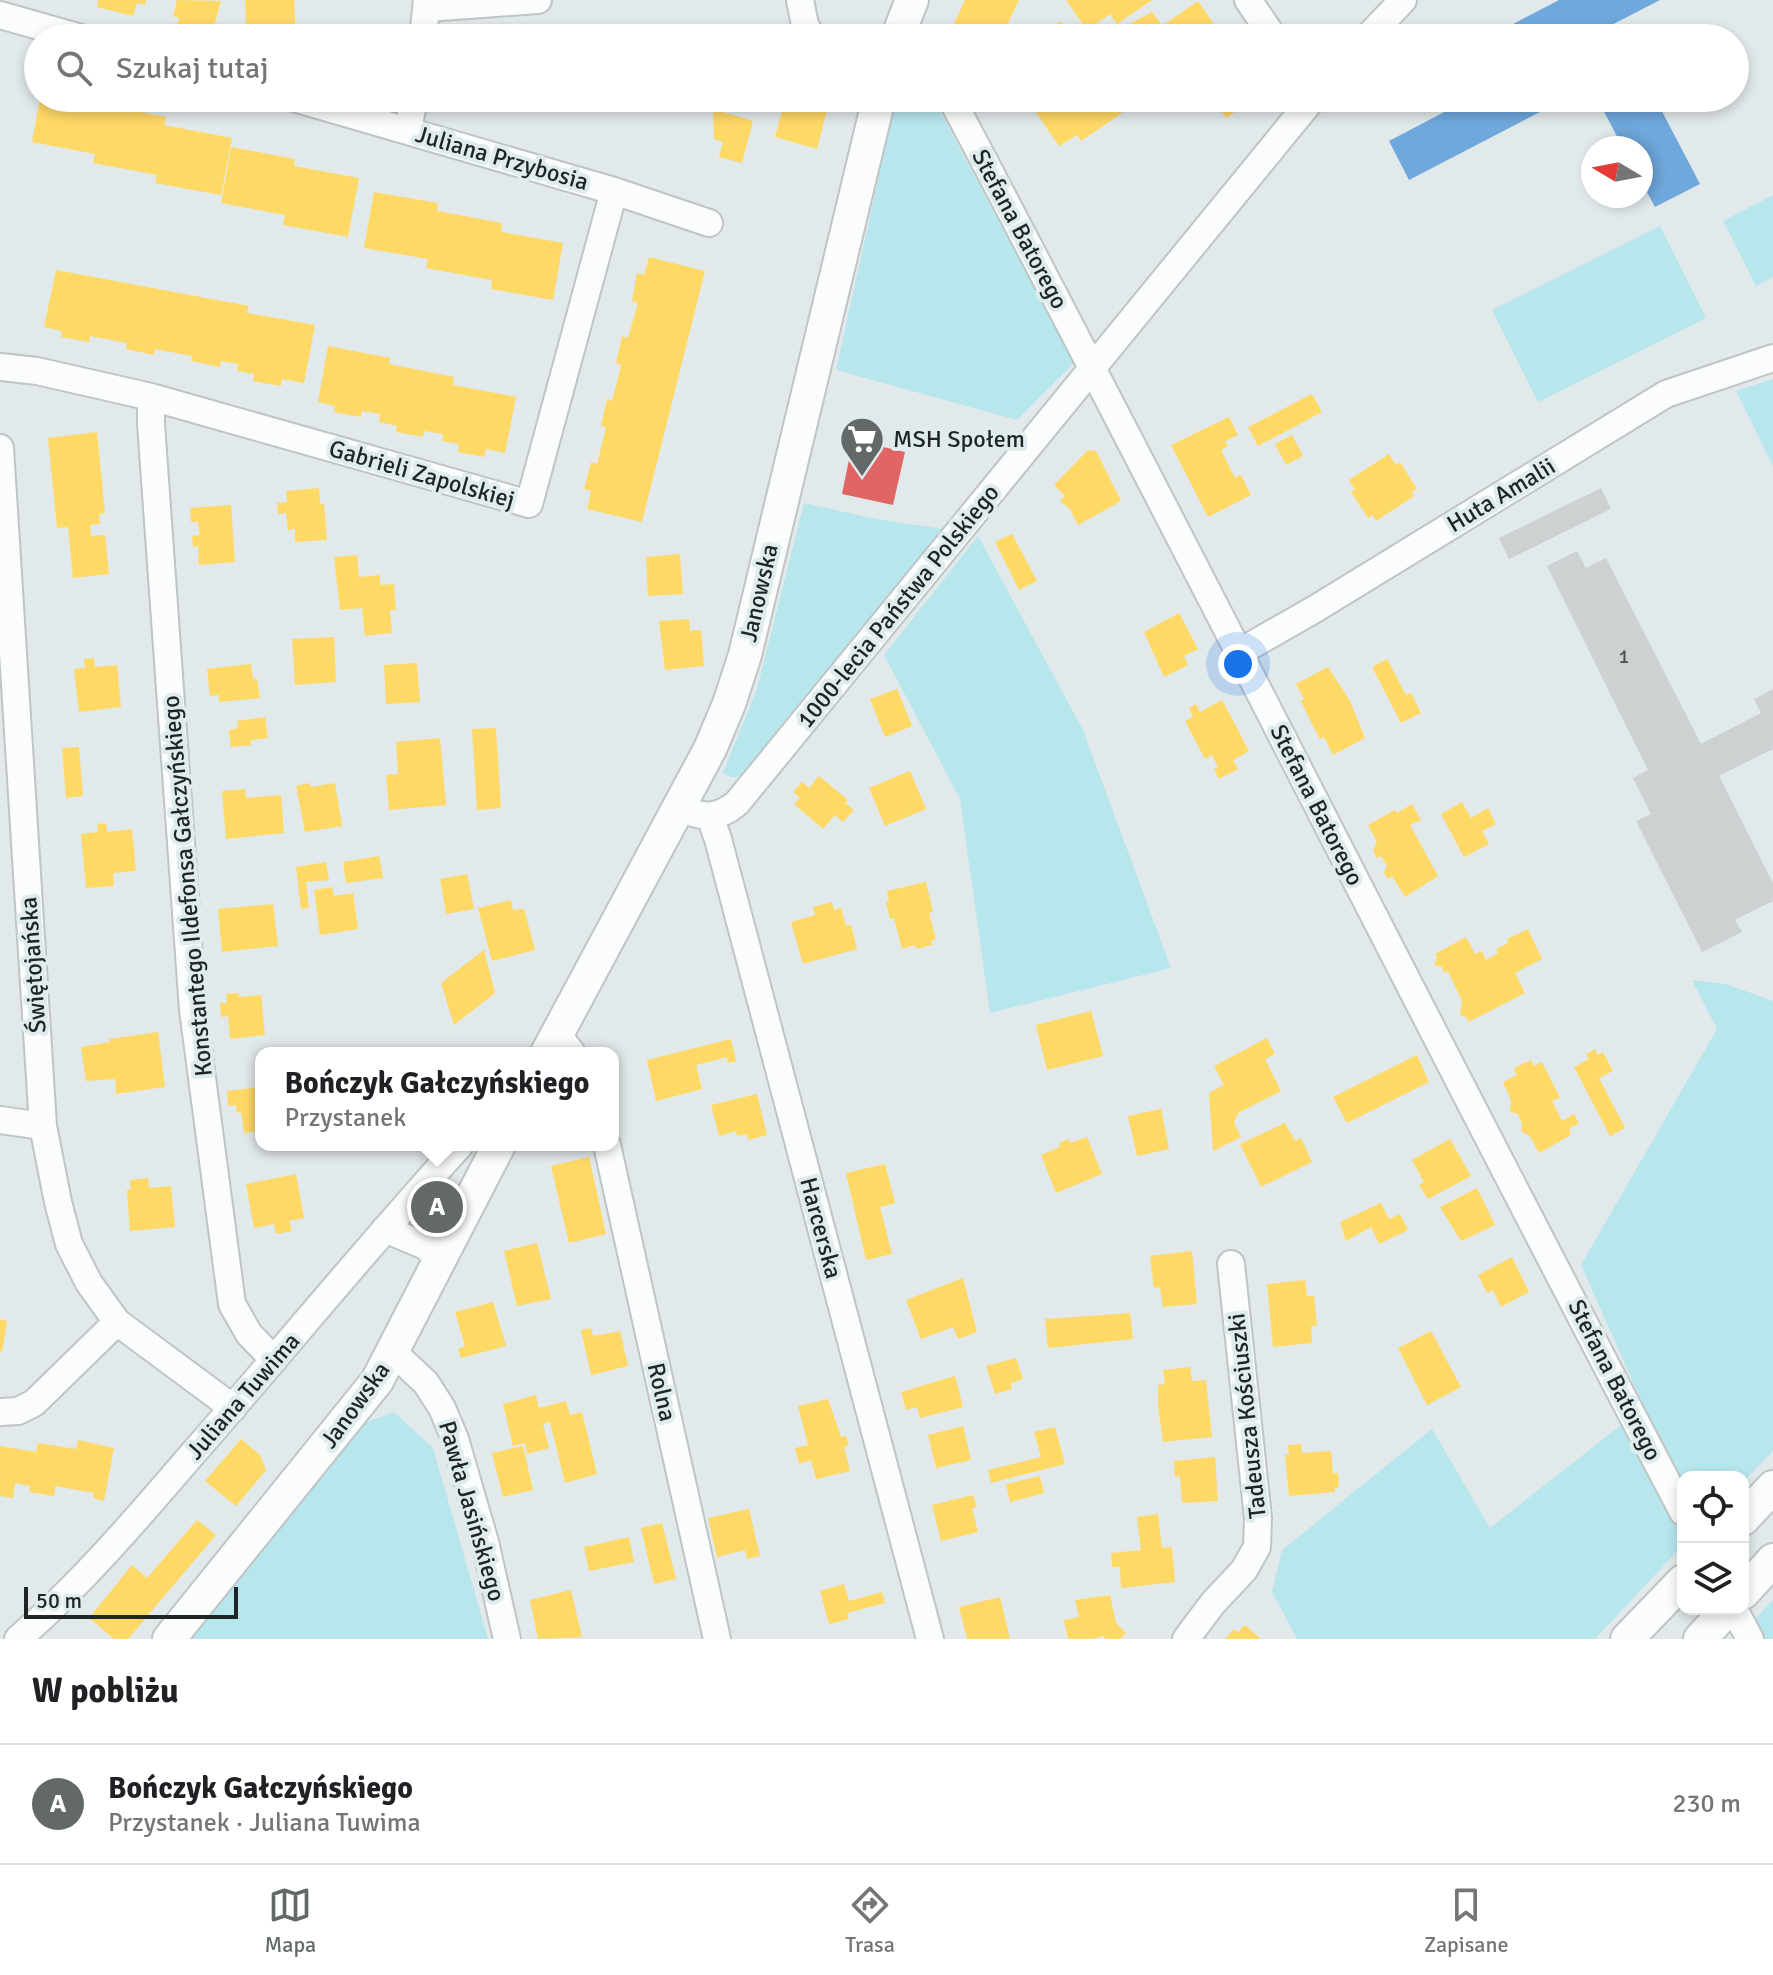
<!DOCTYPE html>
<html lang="pl">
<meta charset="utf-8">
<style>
:root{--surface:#fff;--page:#f2f2f2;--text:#202124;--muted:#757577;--line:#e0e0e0;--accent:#636969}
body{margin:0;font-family:Signika,sans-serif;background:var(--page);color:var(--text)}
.controls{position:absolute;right:24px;bottom:24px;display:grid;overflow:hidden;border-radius:16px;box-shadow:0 4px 12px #0003}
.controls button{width:72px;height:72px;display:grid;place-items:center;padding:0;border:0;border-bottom:2px solid var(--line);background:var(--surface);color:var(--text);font:40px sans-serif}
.compass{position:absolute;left:1581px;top:136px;width:72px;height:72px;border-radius:50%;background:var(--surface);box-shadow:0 4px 12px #0003;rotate:280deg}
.scale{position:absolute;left:24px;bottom:20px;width:214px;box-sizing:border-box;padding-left:8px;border:4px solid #1f2424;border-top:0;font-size:22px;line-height:28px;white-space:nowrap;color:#1f2424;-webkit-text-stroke:6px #dfecee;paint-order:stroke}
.you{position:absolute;left:1238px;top:664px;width:28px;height:28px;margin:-20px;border:6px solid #fff;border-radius:50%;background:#1a73e8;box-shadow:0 0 0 12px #1a73e833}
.badge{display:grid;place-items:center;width:52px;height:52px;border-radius:50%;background:var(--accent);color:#fff;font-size:26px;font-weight:700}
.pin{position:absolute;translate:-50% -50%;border:4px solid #fff;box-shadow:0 2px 8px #0006}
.popup{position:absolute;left:255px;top:1047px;width:364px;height:104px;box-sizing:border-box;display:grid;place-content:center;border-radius:16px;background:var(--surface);filter:drop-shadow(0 2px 6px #0005);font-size:26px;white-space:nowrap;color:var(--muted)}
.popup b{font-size:30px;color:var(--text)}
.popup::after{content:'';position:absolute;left:50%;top:100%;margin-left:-16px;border:16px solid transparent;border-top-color:var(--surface)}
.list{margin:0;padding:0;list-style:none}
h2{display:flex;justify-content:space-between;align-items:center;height:104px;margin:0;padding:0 32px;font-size:34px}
h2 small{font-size:26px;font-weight:400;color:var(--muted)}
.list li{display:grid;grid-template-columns:52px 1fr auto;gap:24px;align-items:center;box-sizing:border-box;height:120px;padding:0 32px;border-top:2px solid var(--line)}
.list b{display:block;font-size:30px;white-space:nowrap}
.list p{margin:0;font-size:26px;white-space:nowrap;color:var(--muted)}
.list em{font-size:26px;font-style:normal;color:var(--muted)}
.icon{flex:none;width:44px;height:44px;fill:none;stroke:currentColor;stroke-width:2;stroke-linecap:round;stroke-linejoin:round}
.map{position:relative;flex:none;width:1773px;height:1639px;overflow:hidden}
.search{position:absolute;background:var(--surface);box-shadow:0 4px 12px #0003;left:24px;right:24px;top:24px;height:88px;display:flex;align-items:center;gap:20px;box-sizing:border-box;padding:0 28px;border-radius:44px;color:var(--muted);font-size:30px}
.sheet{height:224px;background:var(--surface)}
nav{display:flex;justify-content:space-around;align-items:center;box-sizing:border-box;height:112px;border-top:2px solid var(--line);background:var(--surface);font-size:22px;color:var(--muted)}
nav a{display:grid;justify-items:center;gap:4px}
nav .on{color:var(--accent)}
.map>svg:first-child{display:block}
.green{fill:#b7e6ed}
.homes{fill:#ffd966}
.shops{fill:#e06666}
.schools{fill:#6fa8dc}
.building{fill:#ccd2d2}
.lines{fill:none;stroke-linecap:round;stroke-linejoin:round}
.minor-casing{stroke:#bfc4c4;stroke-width:30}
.tertiary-casing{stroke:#bfc4c4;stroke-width:36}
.minor{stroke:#fbfcfc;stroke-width:26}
.tertiary{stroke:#fbfcfc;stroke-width:32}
.labels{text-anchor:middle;stroke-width:8;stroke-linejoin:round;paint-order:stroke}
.number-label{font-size:20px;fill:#4b5050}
.street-label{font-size:24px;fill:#1f2424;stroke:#dfecee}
.poi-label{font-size:24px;fill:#1f2424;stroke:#dfecee;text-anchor:start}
</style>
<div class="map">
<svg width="1773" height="1639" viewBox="0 0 1773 1639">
<rect width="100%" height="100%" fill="#e2e9ea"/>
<path class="green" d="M896,98H933L1074,363L1017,420L836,370Z
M1773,195V277L1756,286L1723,221Z
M1660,226L1706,318L1538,402L1492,310Z
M1773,379V466L1736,391Z
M804,503L876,519L943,529L747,772C738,778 730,780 723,772L757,689Z
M978,536L1083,730L1171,968L990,1013L960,799L884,655Z
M1692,980L1726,984L1773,1001V1451L1743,1482V1477H1683V1545L1595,1639H1297L1272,1592L1282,1550L1432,1429L1490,1528L1644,1407L1581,1265L1717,1029Z
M394,1412L433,1448L488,1639H186L356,1426Z
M1773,1600V1639H1759L1751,1623Z"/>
<path class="homes" d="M98,0H146L145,5L137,3L133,16L97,7Z
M177,0L221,1L211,38L176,29L179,18L173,16Z
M245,0H294L296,38H259L258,25L246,26Z
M965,0H1019L1001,38H974L952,28Z
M1066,0H1152L1117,24L1110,14L1087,30Z
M1198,1L1222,36L1218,38H1175L1165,24Z
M1152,12L1162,26L1149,38H1129L1122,28Z
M1061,21L1072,38H1049L1045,31Z
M662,29L663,38H634V31Z
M596,33L597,38H568V35Z
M40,98H106L104,105L166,117L164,125L232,138L221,195L155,183L157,175L93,163L95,154L32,142Z
M488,98H578V100L488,106Z
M767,98H795L828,106L817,149L775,137L782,111L764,106Z
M1055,98H1112L1122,113L1081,141L1077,135L1059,146L1035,111Z
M1213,98H1240L1245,105L1226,118Z
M713,109L753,121L742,163L719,157L723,142L714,139Z
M231,147L295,159L294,166L359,178L348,237L283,225L285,215L221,203Z
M374,192L438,203L437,211L502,223L501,232L563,243L553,300L491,289L492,280L426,268L428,259L364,248Z
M649,257L705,271L642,522L587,509L591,491L584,489L591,462L597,464L602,444L606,427L601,426L607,399L612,401L617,382L621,365L616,363L622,336L628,338L638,303L632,301L637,273L644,275Z
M56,270L249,306L247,313L315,325L304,383L282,379L281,386L269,384L253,381L254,374L237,371L238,364L221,361L220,367L191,361L192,356L155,349L154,355L126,349L127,343L90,336L89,342L61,337L62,331L44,327Z
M328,346L390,358L389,364L454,377L453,385L516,397L505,453L486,449L484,457L458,452L459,444L442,441L443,434L424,431L423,437L396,432L397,426L379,422L380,414L362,411L361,417L334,412L335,406L318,402Z
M1312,394L1322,412L1258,446L1248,427Z
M1229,417L1238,435L1225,441L1228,446L1221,450L1235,478L1241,475L1251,495L1208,517L1171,445Z
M97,432L105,513L99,514L100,524L90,525L91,536L105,535L109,574L73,578L68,527L57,528L48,438Z
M1292,435L1303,456L1286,465L1275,444Z
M1088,450L1096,451L1121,501L1078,525L1070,509L1060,501L1065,496L1054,485Z
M1389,454L1396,465L1400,462L1417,489L1411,492L1414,496L1376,521L1373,515L1368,518L1351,492L1355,490L1349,480Z
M319,488L320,504L324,503L327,540L295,542V529L288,530L286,513L278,514L277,503L287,502L286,491Z
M231,505L235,562L199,565L198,546L193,547L192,536L200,535L198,522H191L190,508Z
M1012,534L1037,581L1019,590L995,542Z
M680,554L683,594L648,596L646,557Z
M357,555L359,577L380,575V585L394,584L396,610H390L392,633L365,636L362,608L340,610L334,557Z
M1179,613L1198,649L1184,656L1188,665L1164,677L1144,632Z
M689,619L690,631L701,630L704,666L665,670L659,621Z
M334,637L336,682L295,685L292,639Z
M94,658L95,667L117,665L121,707L79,712L74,669L85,668L84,659Z
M1387,659L1406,695L1411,693L1421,713L1401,723L1372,667Z
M417,663L420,702L386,704L384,665Z
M251,664L253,679H257L260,698L219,702V695L210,696L207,669Z
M1328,667L1350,701L1365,738L1333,755L1324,737L1320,739L1311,722L1301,701L1304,699L1296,684Z
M897,689L912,726L885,737L870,699Z
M1222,700L1249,751L1233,760L1238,769L1219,779L1214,769L1218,767L1212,755L1205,759L1185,721L1193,717L1189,708L1196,704L1200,712Z
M265,717L268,738L251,740V745L231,747L229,730L238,728L237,721Z
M496,728L501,808L477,810L472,729Z
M440,738L446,805L389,810L386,775L398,774L396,742Z
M79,747L83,796L66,798L62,748Z
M910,771L926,809L885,826L869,788Z
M819,776L848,800L845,803L854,810L843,822L835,815L823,829L794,804L800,798L793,792L802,782L809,788Z
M309,783L311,787L335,783L342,826L305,832L296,786Z
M245,789L246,798L281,795L284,833L226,839L222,791Z
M1462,802L1471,818L1488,808L1496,824L1482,831L1489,844L1464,857L1441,814Z
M1412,804L1421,820L1410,825L1438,876L1405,897L1392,876L1388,879L1384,873L1387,866L1381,856L1377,858L1373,851L1377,842L1368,825L1395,810L1397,813Z
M106,823L107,832L132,829L136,871L113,873L114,886L86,888L81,834L98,832L97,824Z
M379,856L383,878L346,883L343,862Z
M326,862L329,880L306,882L309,908L301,909L296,867Z
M467,874L474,909L446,914L440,879Z
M926,882L933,912L929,913L936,940L931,941L932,945L916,949L915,945L902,949L894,918L890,919L886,902L889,901L887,891Z
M332,887L334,896L353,893L358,929L320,935L314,890Z
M511,900L513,910L524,909L535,950L492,961L478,908Z
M832,902L834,910L841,908L846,926L851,925L857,949L803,964L791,922L815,915L813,907Z
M273,904L278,946L222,952L218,909Z
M1528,929L1542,959L1515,973L1525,993L1469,1022L1466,1017L1460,1015L1462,1001L1448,971L1444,973L1442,967L1434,965L1437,958L1435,954L1466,937L1475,954L1482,951L1486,960L1498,953L1496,949L1508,943L1507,939Z
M484,950L495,993L454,1025L441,983Z
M238,993L239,997L261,995L265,1035L230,1039L228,1016L221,1017L220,1003H227L226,994Z
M1091,1011L1103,1056L1047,1070L1036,1025Z
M158,1032L165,1087L116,1094L115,1079L86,1081L81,1047L110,1042L109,1039Z
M1267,1038L1275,1054L1265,1059L1281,1091L1238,1113L1234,1123L1241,1137L1213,1151L1209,1093L1224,1085L1214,1066Z
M731,1039L736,1061L728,1063L727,1057L696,1065L702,1089L656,1101L647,1060Z
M1595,1049L1598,1055L1603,1052L1613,1071L1599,1078L1625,1128L1610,1136L1574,1067L1589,1059L1586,1054Z
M1417,1055L1429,1082L1347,1123L1333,1097Z
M1531,1060L1534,1066L1542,1062L1560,1098L1552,1101L1562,1121L1574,1114L1579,1123L1569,1129L1571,1135L1539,1153L1530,1136L1521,1131L1522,1124L1518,1114L1510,1112L1511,1100L1503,1082L1517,1075L1514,1068Z
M261,1087V1131L244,1133L241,1112L237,1113L236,1105L228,1106L227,1091Z
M757,1094L767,1135L748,1140L747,1134L737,1136L736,1131L719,1136L711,1105Z
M1161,1109L1169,1149L1137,1156L1128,1116Z
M1285,1123L1295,1141L1301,1138L1312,1162L1261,1187L1240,1144Z
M1087,1137L1102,1174L1056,1193L1041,1155L1060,1147L1059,1143L1069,1139L1070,1143Z
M1450,1139L1471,1176L1428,1199L1419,1185L1424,1182L1412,1160Z
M589,1157L606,1234L569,1243L551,1166Z
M885,1164L895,1203L880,1207L892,1254L866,1260L846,1173Z
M296,1174L304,1218L289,1221L292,1231L276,1234L274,1224L254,1228L246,1184Z
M148,1178L149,1188L171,1186L175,1227L130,1231L127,1190L131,1189L130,1180Z
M1477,1188L1495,1225L1461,1241L1440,1207Z
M1381,1203L1389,1219L1400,1214L1408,1230L1379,1244L1371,1227L1346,1241L1340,1222Z
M537,1243L551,1299L517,1306L504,1251Z
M1192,1251L1197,1304L1163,1307L1160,1287L1154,1288L1150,1256Z
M1512,1257L1529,1292L1501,1307L1493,1290L1487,1293L1478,1275Z
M963,1278L977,1332L958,1339L953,1327L921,1339L906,1300Z
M1305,1280L1307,1296H1314L1317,1326H1311L1312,1343L1273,1347L1267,1284Z
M493,1302L506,1346L461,1358L458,1349L465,1346L455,1312Z
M1130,1313L1133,1339L1048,1348L1045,1319Z
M0,1319L7,1321L2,1352L0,1351Z
M591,1328L593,1336L620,1331L628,1366L591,1375L581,1330Z
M1431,1331L1461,1387L1427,1405L1398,1348Z
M1016,1358L1023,1379L1011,1383L1012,1389L995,1394L986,1366Z
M1190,1367L1192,1381L1206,1380L1212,1437L1163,1442L1158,1405V1385L1165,1384L1163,1370Z
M955,1376L963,1407L920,1418L917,1407L906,1410L901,1392Z
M536,1395L539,1408L566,1401L570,1415L582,1412L597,1474L565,1483L550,1422L543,1424L549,1448L527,1454L525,1443L513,1446L503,1404Z
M828,1399L841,1437L846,1436L849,1445L844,1447L850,1471L816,1479L811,1460L799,1464L795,1448L808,1445L798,1406Z
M963,1426L971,1460L936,1468L928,1435Z
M1055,1427L1065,1464L991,1483L988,1470L1041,1457L1034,1432Z
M241,1439L260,1455L266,1470L236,1506L205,1481Z
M78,1440L114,1448L104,1501L93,1498L94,1493L55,1486L54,1496L29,1492L30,1486L15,1483L13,1498L0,1496V1446L36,1452L38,1443L76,1449Z
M1301,1444L1302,1453L1331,1451L1333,1473H1338L1339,1487L1335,1488V1492L1289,1496L1285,1455L1289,1454L1288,1445Z
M523,1446L533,1490L503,1497L492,1453Z
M1215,1457L1218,1501L1182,1503L1180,1476L1175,1477L1174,1461Z
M1040,1476L1044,1493L1010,1502L1006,1484Z
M973,1495L977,1507L972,1508L978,1532L941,1541L932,1505Z
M749,1509L760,1556L747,1559L745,1550L717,1557L708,1518Z
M1158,1514L1162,1548L1172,1547L1175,1582L1121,1588L1120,1567H1112L1111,1553L1141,1550L1137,1517Z
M197,1520L216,1535L128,1639H114L89,1618L132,1565L147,1578Z
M662,1523L676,1579L654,1584L641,1528Z
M629,1537L634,1562L589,1571L584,1547Z
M844,1584L849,1601L882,1592L885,1603L847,1613L849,1619L829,1624L820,1591Z
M571,1590L582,1637L538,1639L530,1600Z
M1110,1595L1116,1623L1126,1633L1120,1639H1106L1103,1636L1093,1639H1068L1064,1620L1079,1617L1075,1600Z
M1000,1597L1010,1639H967L959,1607Z
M1245,1625L1261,1639H1225L1234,1629L1238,1632Z"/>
<path class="shops" d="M853,440L905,452L893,505L842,494Z"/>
<path class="schools" d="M1559,0H1660L1602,30L1606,38H1519L1513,24Z
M1471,98H1567L1409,180L1389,141Z
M1597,98H1655L1700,184L1655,207L1641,181V148H1623Z"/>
<path class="building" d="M1601,488L1611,509L1509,559L1499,538Z
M1577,551L1586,568L1606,558L1701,744L1761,713L1754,699L1773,689V749L1719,776L1773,883V901L1735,920L1742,932L1702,952L1636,821L1651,814L1633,778L1648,770L1547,566Z"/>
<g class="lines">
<g class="minor-casing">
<path id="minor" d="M800,0L805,25L813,38
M1248,0L1274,38
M428,8L538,0
M0,15L81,38
M423,38L427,0
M1367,38L1403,0
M294,98L614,191L709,223
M951,98C1199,567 1435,1042 1683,1512
M408,130L414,98
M0,367L37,371L151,397L529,504L614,191
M151,397V424L193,1010L232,1304L249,1334L274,1360
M0,448L43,1126L58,1202L69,1244L89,1283L117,1322L233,1408
M1238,653L1315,609L1666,394L1773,358
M678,807C701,818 717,820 737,803L1313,98
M710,817L718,839L930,1639
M557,1034L572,1053
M0,1120L43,1126
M607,1145L717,1639
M385,1229L425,1246L441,1260
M393,1352L426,1383L442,1408L455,1439L485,1542L507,1639
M0,1412L18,1411L34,1403L117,1322
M1734,1609L1750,1639
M18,1639C80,1585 135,1521 189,1458C280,1354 367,1247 460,1145
M1186,1639L1213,1603L1244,1570L1257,1547L1258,1518L1231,1264"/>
</g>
<g class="tertiary-casing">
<path id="tertiary" d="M897,38L912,0
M547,1053L710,749L729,704L745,655L879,98
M1743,1519L1773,1487
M1743,1593L1773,1560
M169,1639L377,1381L499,1145
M1627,1639L1683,1581
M1700,1639L1728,1609"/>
</g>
<use href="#minor" class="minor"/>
<use href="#tertiary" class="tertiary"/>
</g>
<defs>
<g id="supermarket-pin" transform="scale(2.3)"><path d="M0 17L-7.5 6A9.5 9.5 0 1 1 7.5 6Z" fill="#636969" stroke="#dfecee"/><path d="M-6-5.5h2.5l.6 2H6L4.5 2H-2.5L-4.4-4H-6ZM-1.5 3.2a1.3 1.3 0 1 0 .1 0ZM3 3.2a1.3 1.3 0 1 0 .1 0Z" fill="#fff"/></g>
</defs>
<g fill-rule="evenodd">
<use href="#supermarket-pin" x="862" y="439"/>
</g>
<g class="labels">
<g class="number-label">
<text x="1624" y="663">1</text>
</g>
<g class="street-label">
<text transform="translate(502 158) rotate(16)" y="8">Juliana Przybosia</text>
<text transform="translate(1020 229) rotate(62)" y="8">Stefana Batorego</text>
<text transform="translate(422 474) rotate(16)" y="8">Gabrieli Zapolskiej</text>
<text transform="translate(1501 495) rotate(-31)" y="8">Huta Amalii</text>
<text transform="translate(759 593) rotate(-77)" y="8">Janowska</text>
<text transform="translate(898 606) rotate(-51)" y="8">1000-lecia Państwa Polskiego</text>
<text transform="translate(1317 805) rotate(63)" y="8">Stefana Batorego</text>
<text transform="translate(187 886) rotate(-95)" y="8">Konstantego Ildefonsa Gałczyńskiego</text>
<text transform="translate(33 965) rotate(-94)" y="8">Świętojańska</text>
<text transform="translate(821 1228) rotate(75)" y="8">Harcerska</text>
<text transform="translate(1615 1380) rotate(63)" y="8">Stefana Batorego</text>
<text transform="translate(662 1392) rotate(77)" y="8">Rolna</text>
<text transform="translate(243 1396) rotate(-49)" y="8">Juliana Tuwima</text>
<text transform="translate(355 1405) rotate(-54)" y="8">Janowska</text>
<text transform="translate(1247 1416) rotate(-96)" y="8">Tadeusza Kościuszki</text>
<text transform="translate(472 1511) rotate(74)" y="8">Pawła Jasińskiego</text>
</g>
<g class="poi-label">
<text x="893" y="447">MSH Społem</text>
</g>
</g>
</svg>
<div class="controls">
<button><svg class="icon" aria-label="locate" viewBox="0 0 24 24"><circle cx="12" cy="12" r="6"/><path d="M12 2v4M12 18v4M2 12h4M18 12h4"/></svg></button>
<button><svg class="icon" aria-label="layers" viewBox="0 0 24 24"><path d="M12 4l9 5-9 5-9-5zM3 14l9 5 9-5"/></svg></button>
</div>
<svg class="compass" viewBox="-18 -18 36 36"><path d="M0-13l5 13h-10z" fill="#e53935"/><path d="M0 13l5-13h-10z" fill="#757577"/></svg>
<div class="scale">50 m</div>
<div class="you"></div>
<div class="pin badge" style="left:437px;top:1207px">A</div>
<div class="popup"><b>Bończyk Gałczyńskiego</b>Przystanek</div>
<div class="search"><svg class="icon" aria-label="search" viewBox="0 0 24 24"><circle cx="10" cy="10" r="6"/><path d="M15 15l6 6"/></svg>Szukaj tutaj</div>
</div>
<section class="sheet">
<h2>W pobliżu<small></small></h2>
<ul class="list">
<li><span class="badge">A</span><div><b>Bończyk Gałczyńskiego</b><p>Przystanek · Juliana Tuwima</p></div><em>230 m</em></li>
</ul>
</section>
<nav>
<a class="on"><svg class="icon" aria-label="map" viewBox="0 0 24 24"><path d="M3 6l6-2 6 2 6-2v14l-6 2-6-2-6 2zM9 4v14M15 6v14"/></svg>Mapa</a>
<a><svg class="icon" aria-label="directions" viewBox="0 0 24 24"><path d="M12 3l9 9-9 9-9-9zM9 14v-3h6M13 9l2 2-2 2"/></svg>Trasa</a>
<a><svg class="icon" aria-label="saved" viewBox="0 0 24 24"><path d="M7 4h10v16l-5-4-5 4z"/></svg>Zapisane</a>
</nav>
